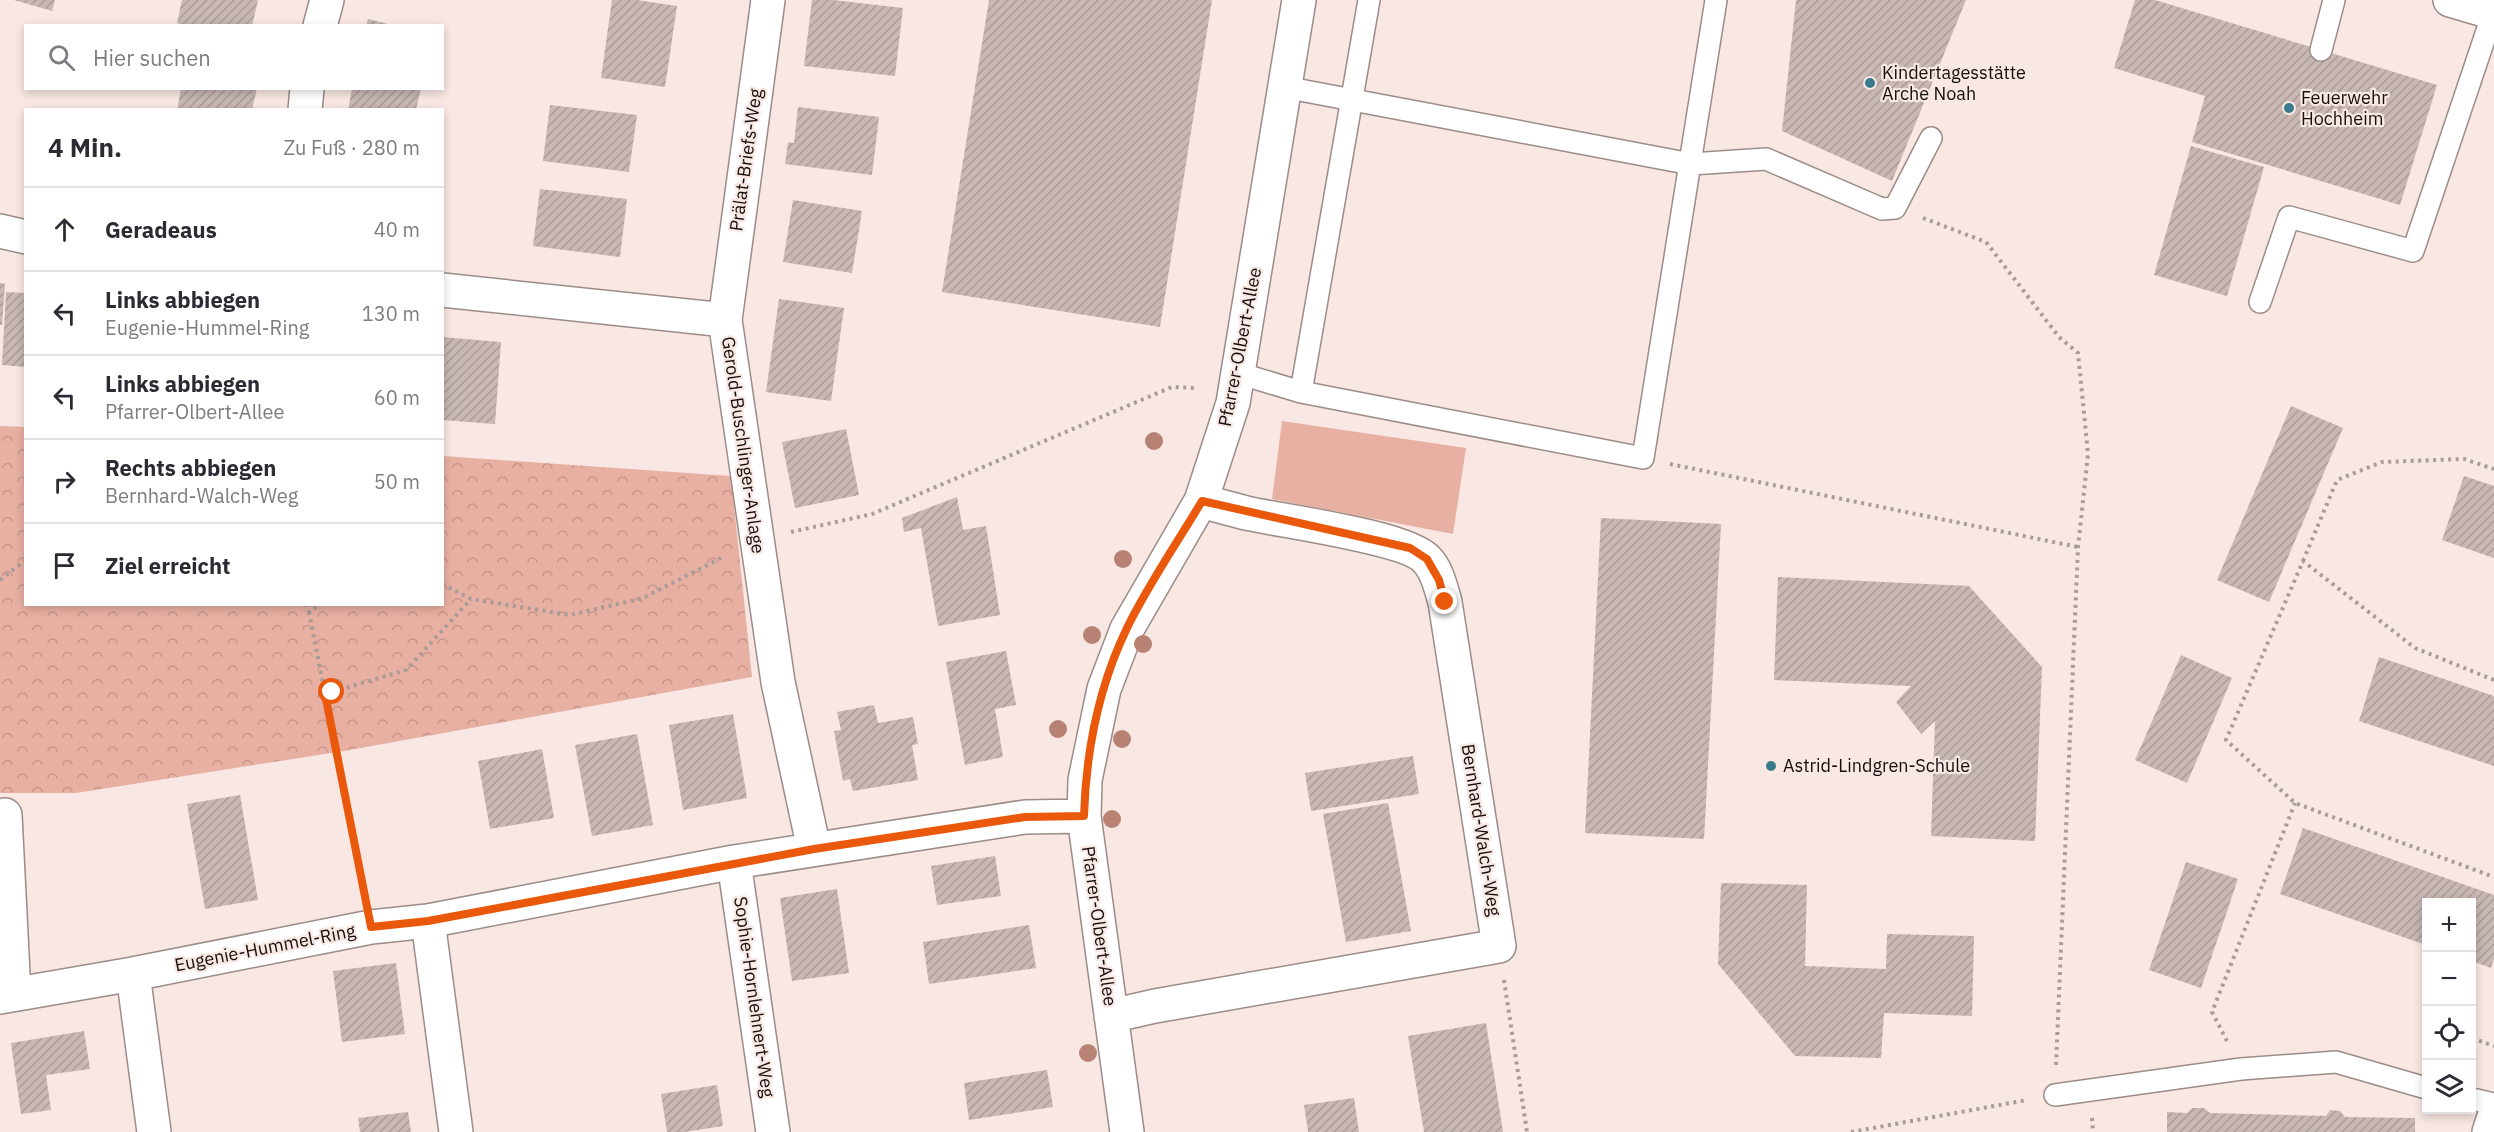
<!DOCTYPE html>
<html lang="de">
<meta charset="utf-8">
<style>
:root{--surface:#fff;--page:#f7f7f7;--text:#2b2b33;--muted:#7c7c81;--line:#e1e1e2}
body{margin:0;font-family:"IBM Plex Sans",sans-serif;background:var(--page);color:var(--text)}
.controls{position:absolute;right:18px;bottom:18px;display:grid;overflow:hidden;border-radius:0px;box-shadow:0 3px 9px #0003}
.controls button{width:54px;height:54px;display:grid;place-items:center;padding:0;border:0;border-bottom:2px solid var(--line);background:var(--surface);color:var(--text);font:30px sans-serif}
.stop{position:absolute;width:18px;height:18px;margin:-14px;border:4px solid #ea580c;border-radius:50%;background:#fff}
.stop.end{background:#ea580c;border-color:#fff;box-shadow:0 2px 6px #0008}
.list{margin:0;padding:0;list-style:none}
h2{display:flex;justify-content:space-between;align-items:center;height:78px;margin:0;padding:0 24px;font-size:26px}
h2 small{font-size:20px;font-weight:400;color:var(--muted)}
.list li{display:grid;grid-template-columns:39px 1fr auto;gap:18px;align-items:center;box-sizing:border-box;height:84px;padding:0 24px;border-top:2px solid var(--line)}
.list b{display:block;font-size:22px;white-space:nowrap}
.list p{margin:0;font-size:20px;white-space:nowrap;color:var(--muted)}
.list em{font-size:20px;font-style:normal;color:var(--muted)}
.icon{flex:none;width:33px;height:33px;fill:none;stroke:currentColor;stroke-width:2;stroke-linecap:round;stroke-linejoin:round}
.map{position:relative;flex:none;width:2494px;height:1132px;overflow:hidden}
.search{position:absolute;background:var(--surface);box-shadow:0 3px 9px #0003;left:24px;top:24px;width:420px;height:66px;display:flex;align-items:center;gap:15px;box-sizing:border-box;padding:0 21px;border-radius:0px;color:var(--muted);font-size:22px}
.panel{position:absolute;background:var(--surface);box-shadow:0 3px 9px #0003;left:24px;top:108px;width:420px;height:498px;border-radius:0px}
.map>svg:first-child{display:block}
.park{fill:url(#park-crowns)}
.pitch{fill:#e8b0a2}
.building{fill:url(#building-hatch)}
.lines{fill:none;stroke-linecap:round;stroke-linejoin:round}
.lane-casing{stroke:#9b8c88;stroke-width:24}
.street-casing{stroke:#9b8c88;stroke-width:36}
.secondary-casing{stroke:#9b8c88;stroke-width:36}
.path{stroke:#a89b98;stroke-width:4;stroke-dasharray:3 4.5;stroke-linecap:butt}
.lane{stroke:#fff;stroke-width:21}
.street{stroke:#fff;stroke-width:33}
.secondary{stroke:#fff;stroke-width:33}
.tree{fill:#b78174}
.route{stroke:#ea580c;stroke-width:8}
.poi-dot{fill:#397b8c;stroke:#f8e7e3;stroke-width:2}
.labels{text-anchor:middle;stroke-width:4.5;stroke-linejoin:round;paint-order:stroke}
.poi-label{font-size:18px;fill:#140e0d;stroke:#f8e7e3;text-anchor:start}
.street-label{font-size:18px;fill:#140e0d;stroke:#f8e7e3}
</style>
<div class="map">
<svg width="2494" height="1132" viewBox="0 0 2494 1132">
<defs>
<pattern id="park-crowns" width="20" height="18" patternUnits="userSpaceOnUse" patternTransform="scale(1.5)"><rect width="20" height="18" fill="#e8b0a2"/><path d="M2 6a3 3 0 1 1 6 0M12 15a3 3 0 1 1 6 0" fill="none" stroke="#c6968a"/></pattern>
<pattern id="building-hatch" width="6" height="6" patternUnits="userSpaceOnUse" patternTransform="scale(1.5)"><rect width="6" height="6" fill="#c8b7b3"/><path d="M-1 1l2-2M0 6l6-6M5 7l2-2" fill="none" stroke="#ab9c99"/></pattern>
</defs>
<rect width="100%" height="100%" fill="#f8e7e3"/>
<path class="park" d="M0,426L25,427L26,604H442L443,456L731,476L752,677L344,751L76,793H0Z"/>
<path class="pitch" d="M1282,421L1466,448L1453,534L1272,499Z"/>
<path class="building" d="M14,0H55L52,11Z
M182,0H258L252,26H187L177,23Z
M612,0H637L677,6L665,87L601,78Z
M812,0H833L903,8L895,76L804,66Z
M989,0H1212L1160,327L942,292Z
M1796,0H1966L1892,181L1782,131Z
M2135,0H2155L2437,85L2400,205L2192,142L2205,96L2114,68Z
M368,19L392,25V26H366Z
M181,88H257L252,110H177Z
M352,88H421L416,110H348Z
M550,105L637,115L629,172L543,161Z
M798,107L879,117L872,175L785,164L788,142L794,143Z
M2191,146L2264,167L2227,296L2154,275Z
M540,189L627,199L620,257L533,246Z
M793,200L862,211L852,273L783,262Z
M0,283L5,284L2,325H0Z
M6,292L26,293V367L2,365Z
M779,299L844,308L831,401L766,392Z
M442,337L501,342L495,424L442,420Z
M2291,406L2343,428L2269,602L2217,580Z
M846,429L859,495L795,508L782,442Z
M2464,476L2494,486V558L2442,540Z
M957,497L963,530L986,526L1000,615L938,626L921,528L904,532L902,518Z
M1601,518L1721,524L1704,839L1585,833Z
M1778,577L1969,586L2042,667L2035,841L1931,836L1935,721L1921,734L1896,702L1911,686L1774,680Z
M1006,651L1016,705L995,709L1003,757L965,765L946,662Z
M2181,655L2232,678L2187,783L2135,760Z
M2379,657L2494,696V766L2359,721Z
M874,705L878,723L913,717L918,744L912,745L918,780L853,791L850,779L843,781L834,731L841,730L837,712Z
M733,714L747,798L683,810L669,725Z
M637,734L653,825L592,836L575,745Z
M542,749L554,818L490,829L478,761Z
M1413,756L1419,794L1311,811L1305,773Z
M240,795L258,900L205,909L187,804Z
M1388,803L1411,931L1346,942L1323,814Z
M2303,828L2494,895V959L2491,968L2472,961V902H2426V945L2280,894Z
M995,856L1001,896L937,905L931,866Z
M2186,862L2238,879L2201,988L2149,970Z
M1721,883L1807,885L1805,966L1886,969L1887,934L1974,936L1972,1016L1884,1013L1881,1058L1795,1056L1718,964Z
M837,889L849,973L792,981L780,898Z
M1029,925L1036,968L929,984L923,942Z
M396,963L405,1034L342,1042L333,971Z
M1486,1023L1503,1132H1424L1408,1036Z
M84,1031L90,1069L46,1075L51,1110L21,1114L11,1043Z
M1047,1070L1053,1107L969,1120L964,1083Z
M717,1085L723,1126L684,1132H667L661,1094Z
M1354,1098L1359,1132H1308L1304,1105Z
M2192,1108H2204L2210,1113L2326,1116L2330,1110L2340,1111L2345,1117L2415,1118V1132H2167V1112L2187,1113Z
M408,1112L411,1132H360L358,1118Z"/>
<g class="lines">
<g class="lane-casing">
<path id="lane" d="M2321,50L2334,0
M1284,87L1691,164L1766,159L1882,209L1895,208L1931,138
M2260,302L2289,217L2413,251L2493,13
M1238,373L1301,392L1643,458L1716,0
M1301,392L1369,0
M2055,1095L2241,1069L2336,1062L2426,1088
M2472,1099L2494,1104"/>
</g>
<g class="street-casing">
<path id="street" d="M768,0L725,320L778,682L814,849
M320,26L327,0
M305,110L307,88
M0,231L26,237
M442,290L725,320
M5,815L14,994
M734,862L773,1132
M428,921L456,1132
M133,974L154,1132
M0,997L133,974L371,927L428,921L734,862L1025,817L1084,816
M1111,1016L1155,1006L1499,946L1445,602C1441,588 1437,570 1427,560C1408,537 1281,521 1246,513C1231,509 1216,505 1201,501
M1127,1132L1084,816L1085,780L1104,689L1127,629L1201,501L1233,403L1299,0"/>
</g>
<g class="secondary-casing">
<path id="secondary" d="M2450,0L2494,13
M2489,1132L2494,1117"/>
</g>
<path class="path" d="M1923,218L1986,242L2059,337L2078,353L2088,454L2078,547L2056,1065
M1670,464L2078,547
M791,532L872,514L1172,387L1196,388
M2303,561L2337,480L2382,462L2464,459L2494,469
M0,580L26,560
M442,584L471,599L570,615L643,598L725,556
M305,604L309,612L320,604
M309,612L364,894
M2494,680L2415,648L2303,561L2226,740L2295,803L2494,877
M325,694L406,670L471,599
M1504,980L1527,1132
M2472,1038L2494,1046
M2227,1041L2212,1012L2295,803
M2092,1118L2093,1132
M1851,1132L2027,1100"/>
<use href="#lane" class="lane"/>
<use href="#street" class="street"/>
<use href="#secondary" class="secondary"/>
</g>
<g class="tree">
<circle cx="1154" cy="441" r="9"/>
<circle cx="1123" cy="559" r="9"/>
<circle cx="1092" cy="635" r="9"/>
<circle cx="1143" cy="644" r="9"/>
<circle cx="1058" cy="729" r="9"/>
<circle cx="1122" cy="739" r="9"/>
<circle cx="1112" cy="819" r="9"/>
<circle cx="1088" cy="1053" r="9"/>
</g>
<g class="lines">
<path class="route" d="M332,692L325,694L371,927L428,921L814,849L1025,817L1084,816C1086,752 1099,686 1127,628C1148,585 1177,543 1202,501L1410,548L1427,559L1439,580L1445,602"/>
</g>
<g class="poi-dot">
<circle cx="1870" cy="83" r="6"/>
<circle cx="2289" cy="108" r="6"/>
<circle cx="1771" cy="766" r="6"/>
</g>
<g class="labels">
<g class="poi-label">
<text x="1882" y="79">Kindertagesstätte<tspan x="1882" dy="21">Arche Noah</tspan></text>
<text x="2301" y="104">Feuerwehr<tspan x="2301" dy="21">Hochheim</tspan></text>
<text x="1783" y="772">Astrid-Lindgren-Schule</text>
</g>
<g class="street-label">
<text transform="translate(746 160) rotate(-82)" y="6">Prälat-Briefs-Weg</text>
<text transform="translate(1240 347) rotate(-79)" y="6">Pfarrer-Olbert-Allee</text>
<text transform="translate(743 445) rotate(82)" y="6">Gerold-Buschlinger-Anlage</text>
<text transform="translate(1481 830) rotate(81)" y="6">Bernhard-Walch-Weg</text>
<text transform="translate(1099 926) rotate(82)" y="6">Pfarrer-Olbert-Allee</text>
<text transform="translate(265 948) rotate(-11)" y="6">Eugenie-Hummel-Ring</text>
<text transform="translate(754 997) rotate(82)" y="6">Sophie-Hornlehnert-Weg</text>
</g>
</g>
</svg>
<div class="controls">
<button>+</button>
<button>−</button>
<button><svg class="icon" aria-label="locate" viewBox="0 0 24 24"><circle cx="12" cy="12" r="6"/><path d="M12 2v4M12 18v4M2 12h4M18 12h4"/></svg></button>
<button><svg class="icon" aria-label="layers" viewBox="0 0 24 24"><path d="M12 4l9 5-9 5-9-5zM3 14l9 5 9-5"/></svg></button>
</div>
<div class="stop" style="left:332px;top:692px"></div>
<div class="stop end" style="left:1445px;top:602px"></div>
<div class="search"><svg class="icon" aria-label="search" viewBox="0 0 24 24"><circle cx="10" cy="10" r="6"/><path d="M15 15l6 6"/></svg>Hier suchen</div>
<section class="panel">
<h2>4 Min.<small>Zu Fuß · 280 m</small></h2>
<ul class="list">
<li><svg class="icon" aria-label="ahead" viewBox="0 0 24 24"><path d="M12 20V5M6 11l6-6 6 6"/></svg><div><b>Geradeaus</b></div><em>40 m</em></li>
<li><svg class="icon" aria-label="left" viewBox="0 0 24 24"><path d="M17 20v-9H6M10 6l-5 5 5 5"/></svg><div><b>Links abbiegen</b><p>Eugenie-Hummel-Ring</p></div><em>130 m</em></li>
<li><svg class="icon" aria-label="left" viewBox="0 0 24 24"><path d="M17 20v-9H6M10 6l-5 5 5 5"/></svg><div><b>Links abbiegen</b><p>Pfarrer-Olbert-Allee</p></div><em>60 m</em></li>
<li><svg class="icon" aria-label="right" viewBox="0 0 24 24"><path d="M7 20v-9h11M14 6l5 5-5 5"/></svg><div><b>Rechts abbiegen</b><p>Bernhard-Walch-Weg</p></div><em>50 m</em></li>
<li><svg class="icon" aria-label="arrive" viewBox="0 0 24 24"><path d="M6 21V4h12l-3 4 3 4H6"/></svg><div><b>Ziel erreicht</b></div></li>
</ul>
</section>
</div>
